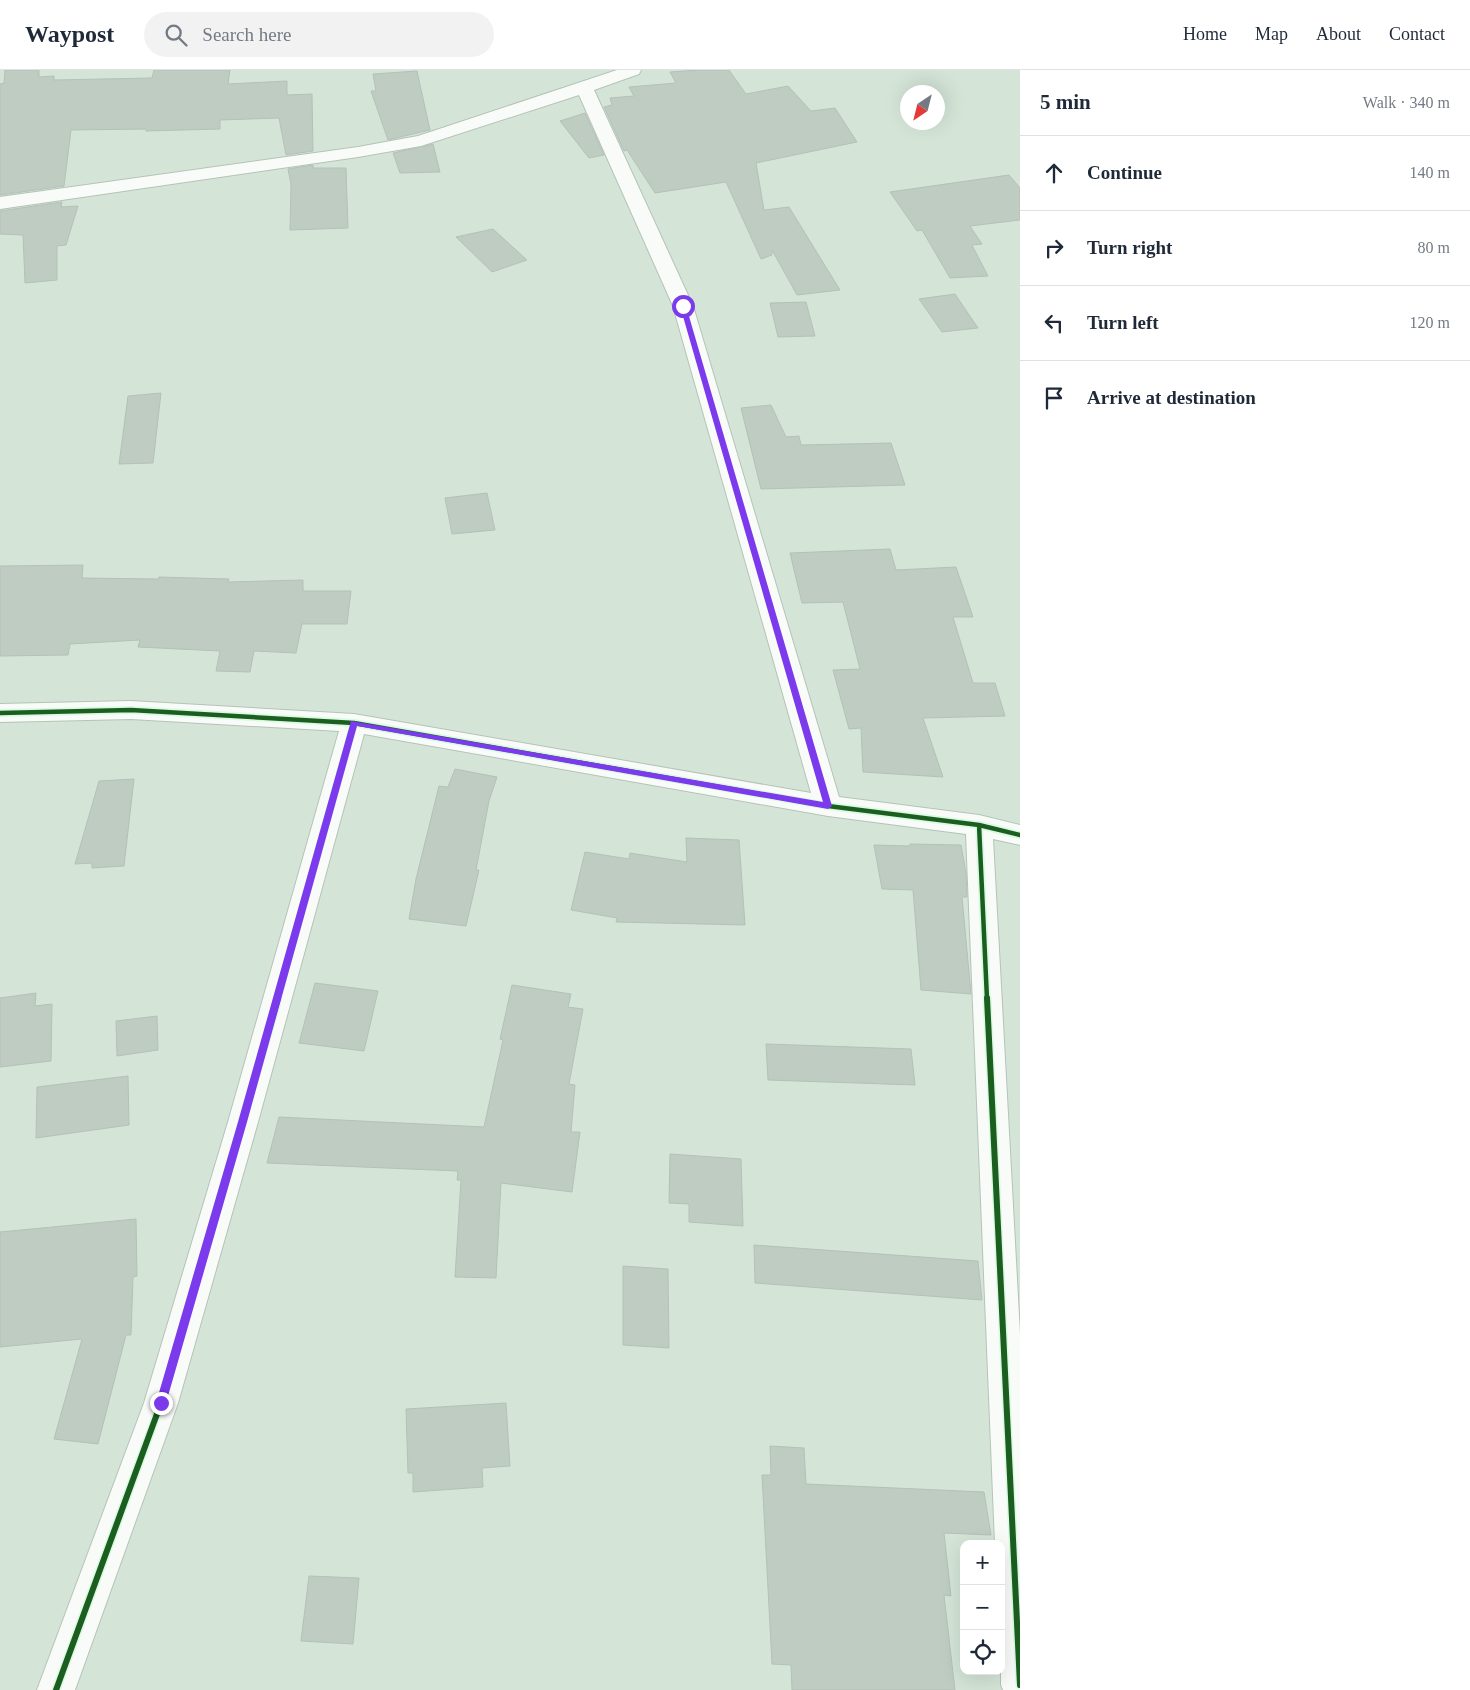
<!DOCTYPE html>
<meta charset="utf-8">
<style>
:root{--surface:#fff;--page:#f2f2f3;--text:#1f2937;--muted:#747a83;--line:#e0e1e3}
body{margin:0;font-family:Georgia,serif;background:var(--page);color:var(--text)}
.controls{position:absolute;right:15px;bottom:15px;display:grid;overflow:hidden;border-radius:10px;box-shadow:0 5px 20px #0002}
.controls button{width:45px;height:45px;display:grid;place-items:center;padding:0;border:0;border-bottom:1px solid var(--line);background:var(--surface);color:var(--text);font:25px sans-serif}
.compass{position:absolute;left:900px;top:15px;width:45px;height:45px;border-radius:50%;background:var(--surface);box-shadow:0 5px 20px #0002;rotate:215deg}
.stop{position:absolute;width:15px;height:15px;margin:-11px;border:4px solid #7c3aed;border-radius:50%;background:#fff}
.stop.end{background:#7c3aed;border-color:#fff;box-shadow:0 1px 5px #0008}
.list{margin:0;padding:0;list-style:none}
h2{display:flex;justify-content:space-between;align-items:center;height:65px;margin:0;padding:0 20px;font-size:21px}
h2 small{font-size:16px;font-weight:400;color:var(--muted)}
.list li{display:grid;grid-template-columns:32px 1fr auto;gap:15px;align-items:center;box-sizing:border-box;height:75px;padding:0 20px;border-top:1px solid var(--line)}
.list b{display:block;font-size:19px;white-space:nowrap}
.list em{font-size:16px;font-style:normal;color:var(--muted)}
.icon{flex:none;width:28px;height:28px;fill:none;stroke:currentColor;stroke-width:2;stroke-linecap:round;stroke-linejoin:round}
.map{position:relative;flex:none;width:1020px;height:1620px;overflow:hidden}
header{display:flex;align-items:center;gap:30px;box-sizing:border-box;height:70px;padding:0 25px;background:var(--surface);border-bottom:1px solid var(--line)}
header strong{font-size:24px}
nav{display:flex;gap:28px;margin-inline-start:auto;font-size:18px}
.search{width:350px;height:45px;background:var(--page);display:flex;align-items:center;gap:12px;box-sizing:border-box;padding:0 18px;border-radius:28px;color:var(--muted);font-size:19px}
main{display:flex}
aside{flex:1;background:var(--surface)}
.map>svg:first-child{display:block}
.building{fill:#beccc2;stroke:#b4c1b7}
.lines{fill:none;stroke-linecap:round;stroke-linejoin:round}
.street-casing{stroke:#b4c3b8;stroke-width:2}
.street{fill:#f9fbf9;fill-rule:evenodd}
.cycleway-far1-casing{stroke:#d9fae2;stroke-width:8}
.cycleway-casing{stroke:#d9fae2;stroke-width:9}
.cycleway-far1{stroke:#1b5e20;stroke-width:4.5}
.cycleway{stroke:#1b5e20;stroke-width:6}
.route{fill:#7c3aed}
</style>
<header>
<strong>Waypost</strong>
<div class="search"><svg class="icon" aria-label="search" viewBox="0 0 24 24"><circle cx="10" cy="10" r="6"/><path d="M15 15l6 6"/></svg>Search here</div>
<nav><a>Home</a><a>Map</a><a>About</a><a>Contact</a></nav>
</header>
<main>
<div class="map">
<svg width="1020" height="1620" viewBox="0 0 1020 1620">
<rect width="100%" height="100%" fill="#d4e5d8"/>
<path class="building" d="M5,0H39V7L54,6V10L152,8L154,0H230L228,14L287,11V25L312,24L313,81L286,85L279,48L220,50V59L146,61V59L71,60L64,116L0,125V14L4,13Z
M699,0H729L746,24L788,16L811,41L835,38L857,72L756,93L764,140L789,137L840,220L797,225L772,180V185L761,189L726,112L655,123L627,80L624,81L604,37L612,35L610,28L634,26L629,17L676,13L670,2Z
M417,1L430,60L388,70L371,21H376L373,4Z
M585,43L604,85L589,88L560,51Z
M433,74L440,102L400,103L393,83Z
M313,95V98H346L348,158L290,160L291,114L288,99Z
M1009,105L1020,118V150L970,156L982,174L972,175L988,206L950,208L922,160L917,161L890,122Z
M62,132L61,137L78,136L66,175L57,176V210L25,213L23,165L0,164V141Z
M493,159L527,190L492,202L456,167Z
M955,224L978,258L942,262L919,229Z
M806,232L815,266L778,267L770,233Z
M161,323L153,393L119,394L128,326Z
M771,335L786,367L799,366L801,375L891,373L905,415L761,419L741,338Z
M487,423L495,460L452,464L445,428Z
M890,479L896,500L956,497L973,547H953L973,613H995L1005,646L923,648L943,707L863,702L861,658L849,659L833,600L860,599L843,532L802,533L790,483Z
M83,495L82,508L159,509V507L229,509L228,512L303,510V521H351L347,554H302L296,583L254,581L250,602L216,601L220,581L138,577L140,570L70,574L68,585L0,586V496Z
M455,699L497,707L489,731L476,800H479L466,856L409,849L416,809L439,716L448,717Z
M134,709L124,796L92,798V793L75,794L99,711Z
M686,768L739,770L745,855L616,852L617,848L571,840L585,782L629,789L630,783L687,792Z
M910,774L961,775L966,803L967,827H962L971,924L921,920L913,820L882,819L874,775L910,776Z
M315,913L378,921L364,981L299,973Z
M512,915L571,924L568,937L583,939L569,1014L575,1015L571,1062H580L572,1122L501,1113L496,1208L455,1207L461,1110H457L458,1101L267,1093L279,1047L484,1057L503,970L500,969Z
M36,923L35,936L52,934L51,991L0,997V928Z
M157,946L158,980L117,986L116,951Z
M766,974L911,979L915,1015L768,1010Z
M128,1006L129,1055L36,1068L37,1017Z
M670,1084L741,1089L743,1156L689,1152V1134L669,1133Z
M136,1149L137,1206L133,1207L131,1265H126L98,1374L54,1369L82,1269L0,1277V1162Z
M754,1175L978,1191L982,1230L755,1213Z
M623,1196L668,1199L669,1278L623,1275Z
M506,1333L510,1396L482,1398L483,1417L413,1422V1403H408L406,1339Z
M770,1376L804,1378L806,1414L984,1422L991,1465L944,1463L951,1526L944,1525L955,1620H792L791,1595L772,1594L762,1405H771Z
M309,1506L359,1508L353,1574L301,1571Z"/>
<g class="lines">
<g class="street-casing">
<path id="street" d="M617,0H641L639,4L594,20L693,236L839,727L979,745L1020,755V775L993,769L1020,1264V1620H1003L1001,1615V1474H995L966,764L828,746L364,664L258,1052L178,1333L75,1620H37L144,1333L228,1052L339,661L131,649L0,652V634L131,631L354,644L811,723L673,236L579,25L421,76L358,87L0,139V127L358,77L418,66Z"/>
</g>
<use href="#street" class="street"/>
<g class="cycleway-far1-casing">
<path id="cycleway-far1" d="M0,643L131,640L354,653L828,736L979,755L1020,765
M979,755L987,929
M277,929L354,653"/>
</g>
<g class="cycleway-casing">
<path id="cycleway" d="M987,928L1020,1615
M56,1620L161,1333L278,928"/>
</g>
<use href="#cycleway-far1" class="cycleway-far1"/>
<use href="#cycleway" class="cycleway"/>
</g>
<path class="route" d="M683,234L686,236L832,736L828,739L357,656L247,1052L166,1333L161,1338L157,1336L156,1333L238,1052L351,651L823,732L680,236Z"/>
</svg>
<div class="controls">
<button>+</button>
<button>−</button>
<button><svg class="icon" aria-label="locate" viewBox="0 0 24 24"><circle cx="12" cy="12" r="6"/><path d="M12 2v4M12 18v4M2 12h4M18 12h4"/></svg></button>
</div>
<svg class="compass" viewBox="-18 -18 36 36"><path d="M0-13l5 13h-10z" fill="#e53935"/><path d="M0 13l5-13h-10z" fill="#747a83"/></svg>
<div class="stop" style="left:683px;top:236px"></div>
<div class="stop end" style="left:161px;top:1333px"></div>
</div>
<aside>
<h2>5 min<small>Walk · 340 m</small></h2>
<ul class="list">
<li><svg class="icon" aria-label="ahead" viewBox="0 0 24 24"><path d="M12 20V5M6 11l6-6 6 6"/></svg><div><b>Continue</b></div><em>140 m</em></li>
<li><svg class="icon" aria-label="right" viewBox="0 0 24 24"><path d="M7 20v-9h11M14 6l5 5-5 5"/></svg><div><b>Turn right</b></div><em>80 m</em></li>
<li><svg class="icon" aria-label="left" viewBox="0 0 24 24"><path d="M17 20v-9H6M10 6l-5 5 5 5"/></svg><div><b>Turn left</b></div><em>120 m</em></li>
<li><svg class="icon" aria-label="arrive" viewBox="0 0 24 24"><path d="M6 21V4h12l-3 4 3 4H6"/></svg><div><b>Arrive at destination</b></div></li>
</ul>
</aside>
</main>
